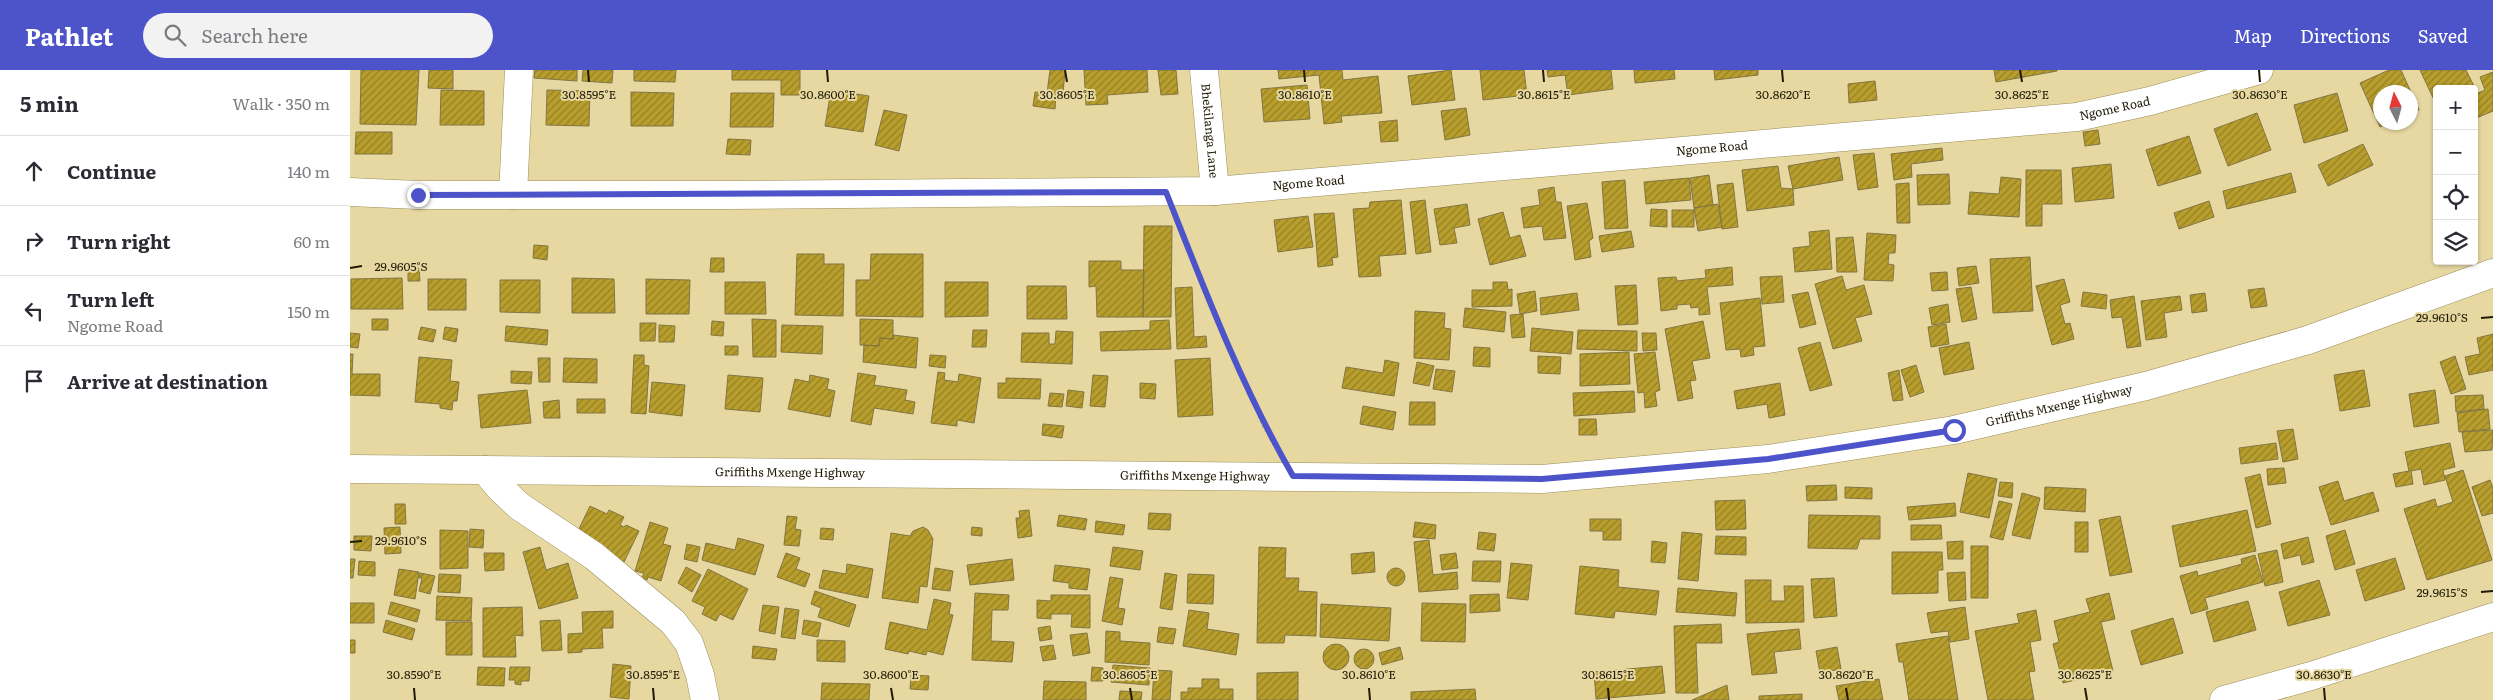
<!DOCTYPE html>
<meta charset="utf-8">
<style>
:root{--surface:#fff;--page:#f2f2f3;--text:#2b2b33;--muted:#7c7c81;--line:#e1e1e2;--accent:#4d54ca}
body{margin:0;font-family:Literata,serif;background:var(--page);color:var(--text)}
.controls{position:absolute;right:15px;top:15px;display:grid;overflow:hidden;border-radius:5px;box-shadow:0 1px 4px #0004}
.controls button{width:45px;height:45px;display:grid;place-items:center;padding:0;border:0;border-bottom:1px solid var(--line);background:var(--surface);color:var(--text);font:25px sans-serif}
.compass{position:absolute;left:2023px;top:15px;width:45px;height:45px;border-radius:50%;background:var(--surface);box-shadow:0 1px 4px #0004;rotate:354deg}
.stop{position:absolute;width:15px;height:15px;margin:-11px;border:4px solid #4d54ca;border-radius:50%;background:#fff}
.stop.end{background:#4d54ca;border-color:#fff;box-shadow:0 1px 5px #0008}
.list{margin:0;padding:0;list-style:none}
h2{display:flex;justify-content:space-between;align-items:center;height:65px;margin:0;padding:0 20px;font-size:21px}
h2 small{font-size:16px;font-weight:400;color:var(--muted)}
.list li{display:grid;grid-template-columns:32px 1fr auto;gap:15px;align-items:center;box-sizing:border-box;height:70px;padding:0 20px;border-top:1px solid var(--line)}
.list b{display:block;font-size:19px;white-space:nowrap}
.list p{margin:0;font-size:16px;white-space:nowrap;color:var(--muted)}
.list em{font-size:16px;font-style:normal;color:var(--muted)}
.icon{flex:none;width:28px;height:28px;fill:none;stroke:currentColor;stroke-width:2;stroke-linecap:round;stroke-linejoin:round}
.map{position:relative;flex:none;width:2143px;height:630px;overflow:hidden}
header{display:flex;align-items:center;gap:30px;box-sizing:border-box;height:70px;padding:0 25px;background:var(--accent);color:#fff}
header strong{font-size:24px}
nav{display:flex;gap:28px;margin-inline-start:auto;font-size:18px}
.search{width:350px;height:45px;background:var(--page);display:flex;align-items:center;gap:12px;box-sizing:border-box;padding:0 18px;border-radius:28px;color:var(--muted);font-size:19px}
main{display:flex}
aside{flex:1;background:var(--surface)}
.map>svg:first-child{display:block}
.building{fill:url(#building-hatch);stroke:#827542}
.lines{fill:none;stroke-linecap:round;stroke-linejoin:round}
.minor-casing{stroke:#9b8e59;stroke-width:29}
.path{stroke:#877d56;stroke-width:3;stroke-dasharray:1 4;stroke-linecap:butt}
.minor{stroke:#fff;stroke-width:28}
.route{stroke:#4d54ca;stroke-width:6}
.ticks{fill:none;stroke:#201a05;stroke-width:2}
.labels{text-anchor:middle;stroke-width:4;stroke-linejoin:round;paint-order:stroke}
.street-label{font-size:12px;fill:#201a05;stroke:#e7d8a2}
.ticks-label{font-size:12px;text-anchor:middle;fill:#201a05;stroke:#e7d8a2;stroke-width:4;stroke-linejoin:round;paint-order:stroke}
</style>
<header>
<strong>Pathlet</strong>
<div class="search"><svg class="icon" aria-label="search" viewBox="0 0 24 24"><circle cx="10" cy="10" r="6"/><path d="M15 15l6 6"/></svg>Search here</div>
<nav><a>Map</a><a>Directions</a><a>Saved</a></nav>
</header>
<main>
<aside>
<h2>5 min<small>Walk · 350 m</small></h2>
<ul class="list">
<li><svg class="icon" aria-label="ahead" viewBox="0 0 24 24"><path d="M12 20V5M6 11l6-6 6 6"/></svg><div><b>Continue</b></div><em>140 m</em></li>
<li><svg class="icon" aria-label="right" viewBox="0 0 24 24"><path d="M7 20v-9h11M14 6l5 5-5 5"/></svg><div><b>Turn right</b></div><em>60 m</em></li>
<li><svg class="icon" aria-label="left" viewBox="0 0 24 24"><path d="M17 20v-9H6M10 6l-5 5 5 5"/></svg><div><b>Turn left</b><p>Ngome Road</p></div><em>150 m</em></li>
<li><svg class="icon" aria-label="arrive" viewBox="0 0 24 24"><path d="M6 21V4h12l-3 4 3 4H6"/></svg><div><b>Arrive at destination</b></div></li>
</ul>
</aside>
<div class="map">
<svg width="2143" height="630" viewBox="0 0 2143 630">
<defs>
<pattern id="building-hatch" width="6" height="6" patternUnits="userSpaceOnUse" patternTransform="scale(1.25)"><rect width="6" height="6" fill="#b89e2d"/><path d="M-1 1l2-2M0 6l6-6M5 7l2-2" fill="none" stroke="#958024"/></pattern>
</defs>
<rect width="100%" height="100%" fill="#e7d8a2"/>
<path class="building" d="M11,0H69L66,55L10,54Z
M79,0H103V19L78,18Z
M185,0H227V11L184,8Z
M233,0H263L262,13L232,11Z
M284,0H326L325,12L284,11Z
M382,0H450V25H431V10H382Z
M700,0H715L713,24L706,23L705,39L683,36L685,22L697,23Z
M734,0H797L798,22L757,25L758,34L736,35Z
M808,0H826L828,24L811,25Z
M928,0H992L993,10L1028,6L1032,43L991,46L992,52L974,54L969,5L929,9Z
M1101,0L1105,30L1062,35L1058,6Z
M1130,0H1174L1177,25L1133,30Z
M1197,0H1261L1263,19L1218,25L1215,5L1198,7Z
M1284,0H1324L1325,9L1285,13Z
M1364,0H1408V5L1365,10Z
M1644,0H1707V1L1646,12Z
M2039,0H2051L2069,40L2060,43V22H2030V52H2040L2030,57L2010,13Z
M2070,0H2116L2124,16L2117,19H2087L2086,34Z
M2143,2V41L2124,49V25L2135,20L2130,7Z
M1525,11L1527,30L1499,33L1498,14Z
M957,15L960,49L914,52L911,19Z
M91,20L134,21V55H90Z
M197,20L240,21L239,56L196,55Z
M481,20L519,26L513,62L475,56Z
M281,22L324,23L323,56H281Z
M381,23H424L423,57H380Z
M1987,23L1998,61L1954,73L1944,35Z
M1116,38L1120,65L1095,70L1091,41Z
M534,40L557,45L549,81L525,75Z
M1907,43L1921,80L1878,96L1864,59Z
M1047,50L1048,71L1031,72L1029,52Z
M1748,60L1750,74L1735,76L1733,62Z
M6,62H42V84H5Z
M1839,66L1851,103L1808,116L1796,80Z
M378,69L401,70L400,85L376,84Z
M2013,74L2023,95L1978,116L1968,95Z
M1592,78L1593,90L1561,94L1562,107L1544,110L1541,84Z
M1524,83L1528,117L1508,120L1503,85Z
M1489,87L1493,110L1443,119L1438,96Z
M1761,94L1764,128L1725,132L1722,98Z
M1428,96L1431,118L1443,119L1444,135L1397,141L1392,100Z
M1676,100H1711L1712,134H1692V156H1676Z
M1941,103L1946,122L1877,139L1873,121Z
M1599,104L1600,134L1568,135L1567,105Z
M1359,105L1363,135L1344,138L1340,108Z
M1651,107L1671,109L1669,147L1618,144L1620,122L1649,124Z
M1339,108L1341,130L1296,134L1294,112Z
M1275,110L1278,158L1255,159L1252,112Z
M1383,113L1388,157L1372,159L1367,115Z
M1559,113L1560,153H1547L1546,114Z
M1204,117L1206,132H1211L1216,168L1194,170L1192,156L1174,158L1171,138L1190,135L1188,120Z
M1051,130L1056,184L1029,186L1031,206L1009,207L1003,139L1019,138L1020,132Z
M1075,130L1081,182L1066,184L1060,132Z
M1859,131L1864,147L1829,159L1824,143Z
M1237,133L1243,168L1239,171L1241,187L1225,190L1217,136Z
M1117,134L1120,155L1104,158L1107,173L1090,175L1084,139Z
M1368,134L1372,157L1348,161L1344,138Z
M1301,139L1317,140V157L1300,156Z
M1322,140H1344V157H1322Z
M1153,142L1160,168L1170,165L1176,186L1140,195L1128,149Z
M984,143L988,187L982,188L983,195L968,197L964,144Z
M958,146L963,177L928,182L924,150Z
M794,156H822L821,247H793Z
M1479,160L1482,199L1445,202L1443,178L1460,176L1459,162Z
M1281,161L1284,177L1252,182L1249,166Z
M1517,163L1546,165L1545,183H1539L1538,194L1544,195L1543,211L1514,210Z
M1503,167L1507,202H1487L1486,168Z
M184,175L198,176L197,190L183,188Z
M447,184H474V194H494L493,246L445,245Z
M521,184H573V247L506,246V210H520Z
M1680,187L1683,241L1643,243L1640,189Z
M361,188H374V202H360Z
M739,191H771V200H794L793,247H747L746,216L739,217Z
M1626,196L1629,213L1609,216L1607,198Z
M1382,197L1383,215L1357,217L1360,244L1349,245V237L1341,238L1340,234L1327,235V239L1311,241L1308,208L1326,207L1327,211L1356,208L1355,200Z
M58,198H69L70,211H58Z
M1597,202L1598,220L1582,221L1580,203Z
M1432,206L1434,232L1412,234L1410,207Z
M1492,206L1496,220L1514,215L1522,244L1505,248L1512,271L1483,279L1465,214Z
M52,208L53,239H1V209Z
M222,208L264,209L265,243H222Z
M78,209H116V240H78Z
M296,209L340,210L339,244H296Z
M1714,209L1720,232L1710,235L1715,254L1720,253L1724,269L1702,275L1686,216Z
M150,210H190V243L150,242Z
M375,212H415L416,244H375Z
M595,212H638V246L595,247Z
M1143,212H1157L1158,220L1162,219V236L1122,237V220H1143Z
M1286,215L1288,254L1268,255L1265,216Z
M677,216H716L717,249H677Z
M842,217L844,267L856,266L857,277L827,279L825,218Z
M1621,217L1627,249L1612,252L1606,219Z
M1914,218L1917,236L1901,238L1898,220Z
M1185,221L1187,241L1170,244L1167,224Z
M1458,222L1466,254L1450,258L1442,225Z
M1733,222L1757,225L1756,239L1731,236Z
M1227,223L1229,240L1191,245L1190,228Z
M1855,223L1857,241L1842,243L1840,225Z
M1784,226L1791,276L1777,278L1772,247L1762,248L1760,230Z
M1830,226L1832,240L1814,243L1817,267L1796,270L1791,231Z
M1410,228L1415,276L1403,277L1404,285L1391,287L1390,279L1376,280L1370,233Z
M1598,234L1600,252L1582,255L1579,238Z
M1115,238L1156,242L1154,262L1113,257Z
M1065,241L1095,243L1094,258L1101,259L1099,290L1064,288Z
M1173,244L1175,267L1162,268L1160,245Z
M22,249H38V260H22Z
M402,249L426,250V287H403Z
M510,249L543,250V269L530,268L529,276L510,275Z
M819,250L821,279L751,281L750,262L800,260V251Z
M362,251L374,252L373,266L361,265Z
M1353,251L1360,288L1342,291L1346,310L1340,311L1343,328L1328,331L1315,259Z
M290,253H306L305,271H290Z
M1596,254L1599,274L1581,277L1578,257Z
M309,255L325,256L324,272H309Z
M432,255L473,256L472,284L431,282Z
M156,256L198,260L197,275L155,271Z
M71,257L86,260L83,272L68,269Z
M95,257L108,259L106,272L93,269Z
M1182,258L1223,262L1221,284L1180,281Z
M623,260H637L636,277H622Z
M1228,260L1287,261V281L1227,279Z
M706,261L723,262L722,294L671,292L672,263H699V274H705Z
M0,263L10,264L8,278L0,277Z
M1292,263H1306L1307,280L1293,281Z
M2143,264V300L2119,305L2115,287L2130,284L2127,268Z
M543,265L568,268L566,298L513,292L514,275L529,276L530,268L543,269Z
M1470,272L1482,315L1460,321L1448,278Z
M1619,272L1624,299L1594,305L1589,278Z
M375,276H388V285H375Z
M1124,277L1140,278V297L1123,296Z
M1279,282L1280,314L1230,316V284Z
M1305,282L1310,320L1305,322L1307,336L1295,338L1294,322L1288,323L1284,284Z
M0,284H3L2,304H30V326L0,325Z
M284,285H294V295L299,296L296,344L281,343Z
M580,285L596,286L595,298L579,296Z
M1188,286L1211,287L1210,304L1188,303Z
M2105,286L2116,319L2101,324L2090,292Z
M69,287L102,290L100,311L109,312L107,331H103L102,340L90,338V334L65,332Z
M188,288H200V312H189Z
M214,288L247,289V313L213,312Z
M860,288L863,345L828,347L825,290Z
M1035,290L1049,293L1044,326L992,318L996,297L1033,303Z
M1067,292L1084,296L1079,316L1063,313Z
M1566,295L1574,322L1560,327L1551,300Z
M1086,299L1105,301L1102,322L1083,319Z
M1549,300L1553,330L1543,331L1538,303Z
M2014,300L2020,336L1990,341L1984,305Z
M161,301L182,302L181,314L161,313Z
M588,302L595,303L594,310L608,312L609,304L631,308L624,353L607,350V356L581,353Z
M508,303L526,306L524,315L557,320L555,330L565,332L563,344L524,338L521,355L501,351Z
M378,305L413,308L410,342L375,339Z
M460,305L479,309L477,319L485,321L480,347L438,339L445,309L459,312Z
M743,305L758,306L755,337L740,336Z
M656,308L691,309L690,329L648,328V313H656Z
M302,312L335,315L332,346L299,342Z
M790,313L806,314L805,329L790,328Z
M1430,313L1435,345L1419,348L1417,334L1387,339L1384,321Z
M177,320L181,353L131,358L128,325Z
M718,320L734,322L732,338L716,336Z
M2085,320L2089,353L2064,357L2059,324Z
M1284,321L1285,342L1224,346L1223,323Z
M700,323L714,324L712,337L698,336Z
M2133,325L2134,339L2106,342L2105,326Z
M227,329H255V343H227Z
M209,330L210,348H194L193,332Z
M1060,332H1085V355H1059Z
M1013,336L1046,342L1043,360L1010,354Z
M2138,339L2140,359L2109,362L2107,343Z
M1229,349H1246L1247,365H1229Z
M693,354L714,356L712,368L692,365Z
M1943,359L1948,389L1933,392L1927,361Z
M2143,360L2142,380L2115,382L2112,362Z
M1926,373L1928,389L1891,394L1889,378Z
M2100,373L2105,397L2093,400L2095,410L2074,415L2071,399L2061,401L2063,414L2046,417L2043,404L2059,401L2055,382Z
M1934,398L1936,413L1918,415L1917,399Z
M2113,400L2142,490L2077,510L2054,439L2085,429L2087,437L2103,432L2095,406Z
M1618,403L1647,409L1639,448L1610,442Z
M1910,404L1921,454L1906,458L1895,408Z
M2140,410L2143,418V443L2132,446L2122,417Z
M1988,411L1994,431L2023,422L2029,441L1981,455L1969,417Z
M1650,412L1663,413L1662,428L1648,426Z
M1486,415L1487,430L1457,431L1456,416Z
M1495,417L1522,418V429L1495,428Z
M1695,417L1736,419L1735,442L1694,439Z
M1672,423L1690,428L1680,469L1662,465Z
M1395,430L1396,459L1366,460L1365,431Z
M1649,431L1662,434L1653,470L1640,467Z
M1605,433L1606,446L1559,450L1557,437Z
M45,434H55L56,454H45Z
M240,436L257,444L259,440L274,447L270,455L274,457L276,455L289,461L274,492L241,476L227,463Z
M679,440L682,466L668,468L666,448H670L669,441Z
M1897,440L1906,481L1830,497L1822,456Z
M799,443L821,444L820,460L798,459Z
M709,445L737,449L735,460L707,456Z
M1459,445L1530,446V469H1510L1507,479L1458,478Z
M437,446L447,447L445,459L451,460L449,476L434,475Z
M1770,446L1782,502L1760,506L1749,450Z
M1240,449H1271V470H1253V461H1240Z
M746,451L775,455L773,465L745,462Z
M300,452L318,458L313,474L321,476L311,511L298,507L297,510L292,508L294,503L285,501Z
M1065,452L1086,455L1085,469L1063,467Z
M1725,452H1738V482H1725Z
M1561,455H1591L1592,469L1561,470Z
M50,457L51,483L35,484L34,458Z
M573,457L578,460L583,469L577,517L570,516L568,533L532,528L541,463L560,466L563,461Z
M622,457L632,458V466L621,465Z
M471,458L484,459L483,470L470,469Z
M120,459L134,460L133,478L119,477Z
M90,460L118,461V498L90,499Z
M1995,460L2005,494L1985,500L1976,466Z
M1129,462L1146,464L1144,481L1127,479Z
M1332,462L1352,464L1348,511L1328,509Z
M4,466H22L21,481L4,480Z
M1366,466L1396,467V485L1365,484Z
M1958,467L1964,492L1952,495L1950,485L1934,489L1931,474Z
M388,468L414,475L405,505L352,490L356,473L385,480Z
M1079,470L1083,505L1107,502L1108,519L1069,522L1064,472Z
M1302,471L1317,473L1315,493L1301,492Z
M1613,471V489H1598L1597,472Z
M337,474L350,477L347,492L334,489Z
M1621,476H1638V528H1621Z
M190,477L196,500L218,493L228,528L189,539L173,482Z
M763,477L793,481L790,500L760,496Z
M909,477L936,478L935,508H949L948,521L967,522L966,566L935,565L934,573H907Z
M1927,480L1933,512L1915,516L1908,484Z
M1024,482L1025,502L1002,504L1001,484Z
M1542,482H1592L1593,500H1588V523L1542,524Z
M134,483H154V500L135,501Z
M436,483L450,488L446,499L460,504L455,517L427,507Z
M1106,483L1108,498L1092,500L1090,485Z
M1905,485L1913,512L1855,528L1858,539L1841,544L1830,506L1847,501L1848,506L1892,494L1891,489Z
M2045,488L2055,519L2015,531L2006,500Z
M0,489H5L3,508H0Z
M662,489L664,510L620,515L617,495Z
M9,491L25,492V506L8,505Z
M1123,491H1151L1150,512L1122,511Z
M1161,493L1182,495L1178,530L1157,528Z
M497,494L523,499L518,528L469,518L473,500L496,504Z
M705,495L740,499L737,520L719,518V513L703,511Z
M1230,496L1269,500L1268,517L1309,521L1306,545L1265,541L1264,548L1225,544Z
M336,497L351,505L342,522L328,513Z
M1037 507a9 9 0 1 1 18 0a9 9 0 1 1-18 0Z
M585,498L603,501L600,521L582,519Z
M49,499L69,502L65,529L44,525Z
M358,499L398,519L383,550L370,544L366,551L352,544L355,537L342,531Z
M1615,502L1616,530L1599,531L1597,503Z
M70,503L85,506L80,524L69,521L72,508H69Z
M815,503L827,505L822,540L810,538Z
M89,504L111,505L110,523L88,522Z
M838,504L864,505L863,534L837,533Z
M760,507L773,509L768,538L775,539L772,555L752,551Z
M1484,508L1487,546L1464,548L1461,509Z
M1395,510H1421V531H1435L1434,516H1453L1454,552L1396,553Z
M1969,510L1980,545L1938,556L1929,522Z
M1328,518L1387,523L1385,546L1326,542Z
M465,521L506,535L499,557L468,547L471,538L461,534Z
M625,523L659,525L658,540H642L641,571L664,572L662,592L622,590Z
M1759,523L1765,549L1751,552L1763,601L1713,613L1703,574L1709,572L1704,551L1740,542L1736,529Z
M1149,524L1150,541L1120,543V525Z
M701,525H740V558L721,557L722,544H701V549L687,548V530L701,531Z
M87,526L122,528L121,551L86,550Z
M584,529L601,533L599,544L603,545L593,585L577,581L576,585L559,581L558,584L535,579L540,552L577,560Z
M1898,531L1906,560L1864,572L1856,542Z
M41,532L70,540L67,552L38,544Z
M0,533H24V553H0Z
M1072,533L1116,534L1115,572L1071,571Z
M971,534L1041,538L1039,571L970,567Z
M413,535L429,537L425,564L409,561Z
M172,537L173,566L165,565L166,587H133V538Z
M1615,537L1619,569L1600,572L1598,561L1581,563L1577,543Z
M435,538L449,540L445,569L431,567Z
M839,540L859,543L857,559L889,564L886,585L833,576Z
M1686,540L1691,570L1680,572L1685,601L1679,602L1684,630H1638L1625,561L1669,553L1667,544Z
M263,541V558H252L253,578L232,579V582L218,583V564L233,563L232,542Z
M1823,548L1833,583L1791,595L1781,561Z
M36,550L65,559L62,570L33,562Z
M210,550L212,580L192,581L190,551Z
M454,550L471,553L468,567L452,564Z
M96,552H122V585H96Z
M1371,554L1372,573H1346L1348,623H1326L1324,556Z
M700,556L702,569L690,571L688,558Z
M809,557L826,559L823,574L807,572Z
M1449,559L1451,579L1424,582L1427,603L1402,605L1397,564Z
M756,561L770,562V571L800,573L799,595L755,592Z
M737,563L740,583L723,586L720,565Z
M1598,566L1608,630H1559L1553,592H1549L1546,574Z
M0,570H5V583H0Z
M467,570L495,571V592L467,591Z
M973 587a13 13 0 1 1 26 0a13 13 0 1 1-26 0Z
M703,575L706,589L693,591L690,577Z
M403,576L427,579L425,590L402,588Z
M1050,577L1053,589L1032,595L1029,583Z
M1487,577L1491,599L1470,603L1466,581Z
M1004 589a10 10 0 1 1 20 0a10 10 0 1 1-20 0Z
M263,594L281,596L279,629L260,627Z
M763,595L800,598L799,615L761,612Z
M1312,596L1315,623L1246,629L1244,602Z
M128,597L155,598L154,616L127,615Z
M160,597H180L179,611H171V615L165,614V610H159Z
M742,597L753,598V611H741Z
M804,600L822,601L820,630H802Z
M948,602V630H907V603Z
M561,605L579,606L578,620L560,619Z
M852,609H869V619H883V630H831V622H838V618H852Z
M1529,609L1533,630H1489L1486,616Z
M694,611L736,612V630H693Z
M472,613L520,614L519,630H471Z
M1377,615L1379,630H1342Z
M1125,619L1126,630H1061V622Z
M770,621L792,622L791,630H769Z
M1452,624V630H1409V626Z"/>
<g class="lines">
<g class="minor-casing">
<g id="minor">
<path id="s1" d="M854,0L865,121"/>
<path id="s2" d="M0,122L68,125H378L865,121L1727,47L1800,31L1909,0"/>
<path d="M163,125L169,0"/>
<path id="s3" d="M0,399L1192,409L1418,389L1604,360L1796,316L1958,270L2143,203"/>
<path d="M135,400L149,417L169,436L244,486L323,552L339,573L350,605L355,630"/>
<path d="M1874,630L1961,606L2143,547"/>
</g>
</g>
<path class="path" d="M828,153L914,357L925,376"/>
<use href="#minor" class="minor"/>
</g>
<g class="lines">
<path class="route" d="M68,125L816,122C854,218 891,316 943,406L1192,409L1418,389L1604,360"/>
</g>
<path class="ticks" d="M238,0L239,12M477,0L478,12M715,0L717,12M954,0L955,12M1193,0L1194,12M1432,0L1433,12M1670,0L1672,12M1909,0L1910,12M0,198L12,196M2131,248L2143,247M0,472L12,471M2131,522L2143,521M64,618L65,630M303,618L304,630M541,618L543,630M780,618L782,630M1019,618L1020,630M1258,618L1259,630M1496,618L1498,630M1735,618L1737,630M1974,618L1975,630"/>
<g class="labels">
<g class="street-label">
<text dy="4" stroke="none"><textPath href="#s2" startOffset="1769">Ngome Road</textPath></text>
<text dy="4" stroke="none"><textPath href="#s1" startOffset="61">Bhekilanga Lane</textPath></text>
<text dy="4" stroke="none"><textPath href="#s2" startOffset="1364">Ngome Road</textPath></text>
<text dy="4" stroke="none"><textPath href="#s2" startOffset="959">Ngome Road</textPath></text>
<text dy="4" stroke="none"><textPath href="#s3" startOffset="1715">Griffiths Mxenge Highway</textPath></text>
<text dy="4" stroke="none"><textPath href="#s3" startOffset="440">Griffiths Mxenge Highway</textPath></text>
<text dy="4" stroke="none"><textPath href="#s3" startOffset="845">Griffiths Mxenge Highway</textPath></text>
</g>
</g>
<g class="ticks-label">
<text x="239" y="29">30.8595°E</text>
<text x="478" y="29">30.8600°E</text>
<text x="717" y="29">30.8605°E</text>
<text x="955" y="29">30.8610°E</text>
<text x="1194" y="29">30.8615°E</text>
<text x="1433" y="29">30.8620°E</text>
<text x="1672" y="29">30.8625°E</text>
<text x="1910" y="29">30.8630°E</text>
<text x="51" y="201">29.9605°S</text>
<text x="2092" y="252">29.9610°S</text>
<text x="51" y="475">29.9610°S</text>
<text x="2092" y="527">29.9615°S</text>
<text x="64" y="609">30.8590°E</text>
<text x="303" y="609">30.8595°E</text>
<text x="541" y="609">30.8600°E</text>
<text x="780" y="609">30.8605°E</text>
<text x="1019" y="609">30.8610°E</text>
<text x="1258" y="609">30.8615°E</text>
<text x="1496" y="609">30.8620°E</text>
<text x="1735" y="609">30.8625°E</text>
<text x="1974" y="609">30.8630°E</text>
</g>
</svg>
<div class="controls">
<button>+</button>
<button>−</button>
<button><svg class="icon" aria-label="locate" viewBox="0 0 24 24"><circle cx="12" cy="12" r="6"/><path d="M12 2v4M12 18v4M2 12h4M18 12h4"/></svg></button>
<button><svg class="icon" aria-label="layers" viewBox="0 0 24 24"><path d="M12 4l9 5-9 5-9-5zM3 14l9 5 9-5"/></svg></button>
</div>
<svg class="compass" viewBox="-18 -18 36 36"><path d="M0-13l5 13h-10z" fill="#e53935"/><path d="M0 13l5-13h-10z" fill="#7c7c81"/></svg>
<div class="stop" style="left:1604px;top:360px"></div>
<div class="stop end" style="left:68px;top:125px"></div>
</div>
</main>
